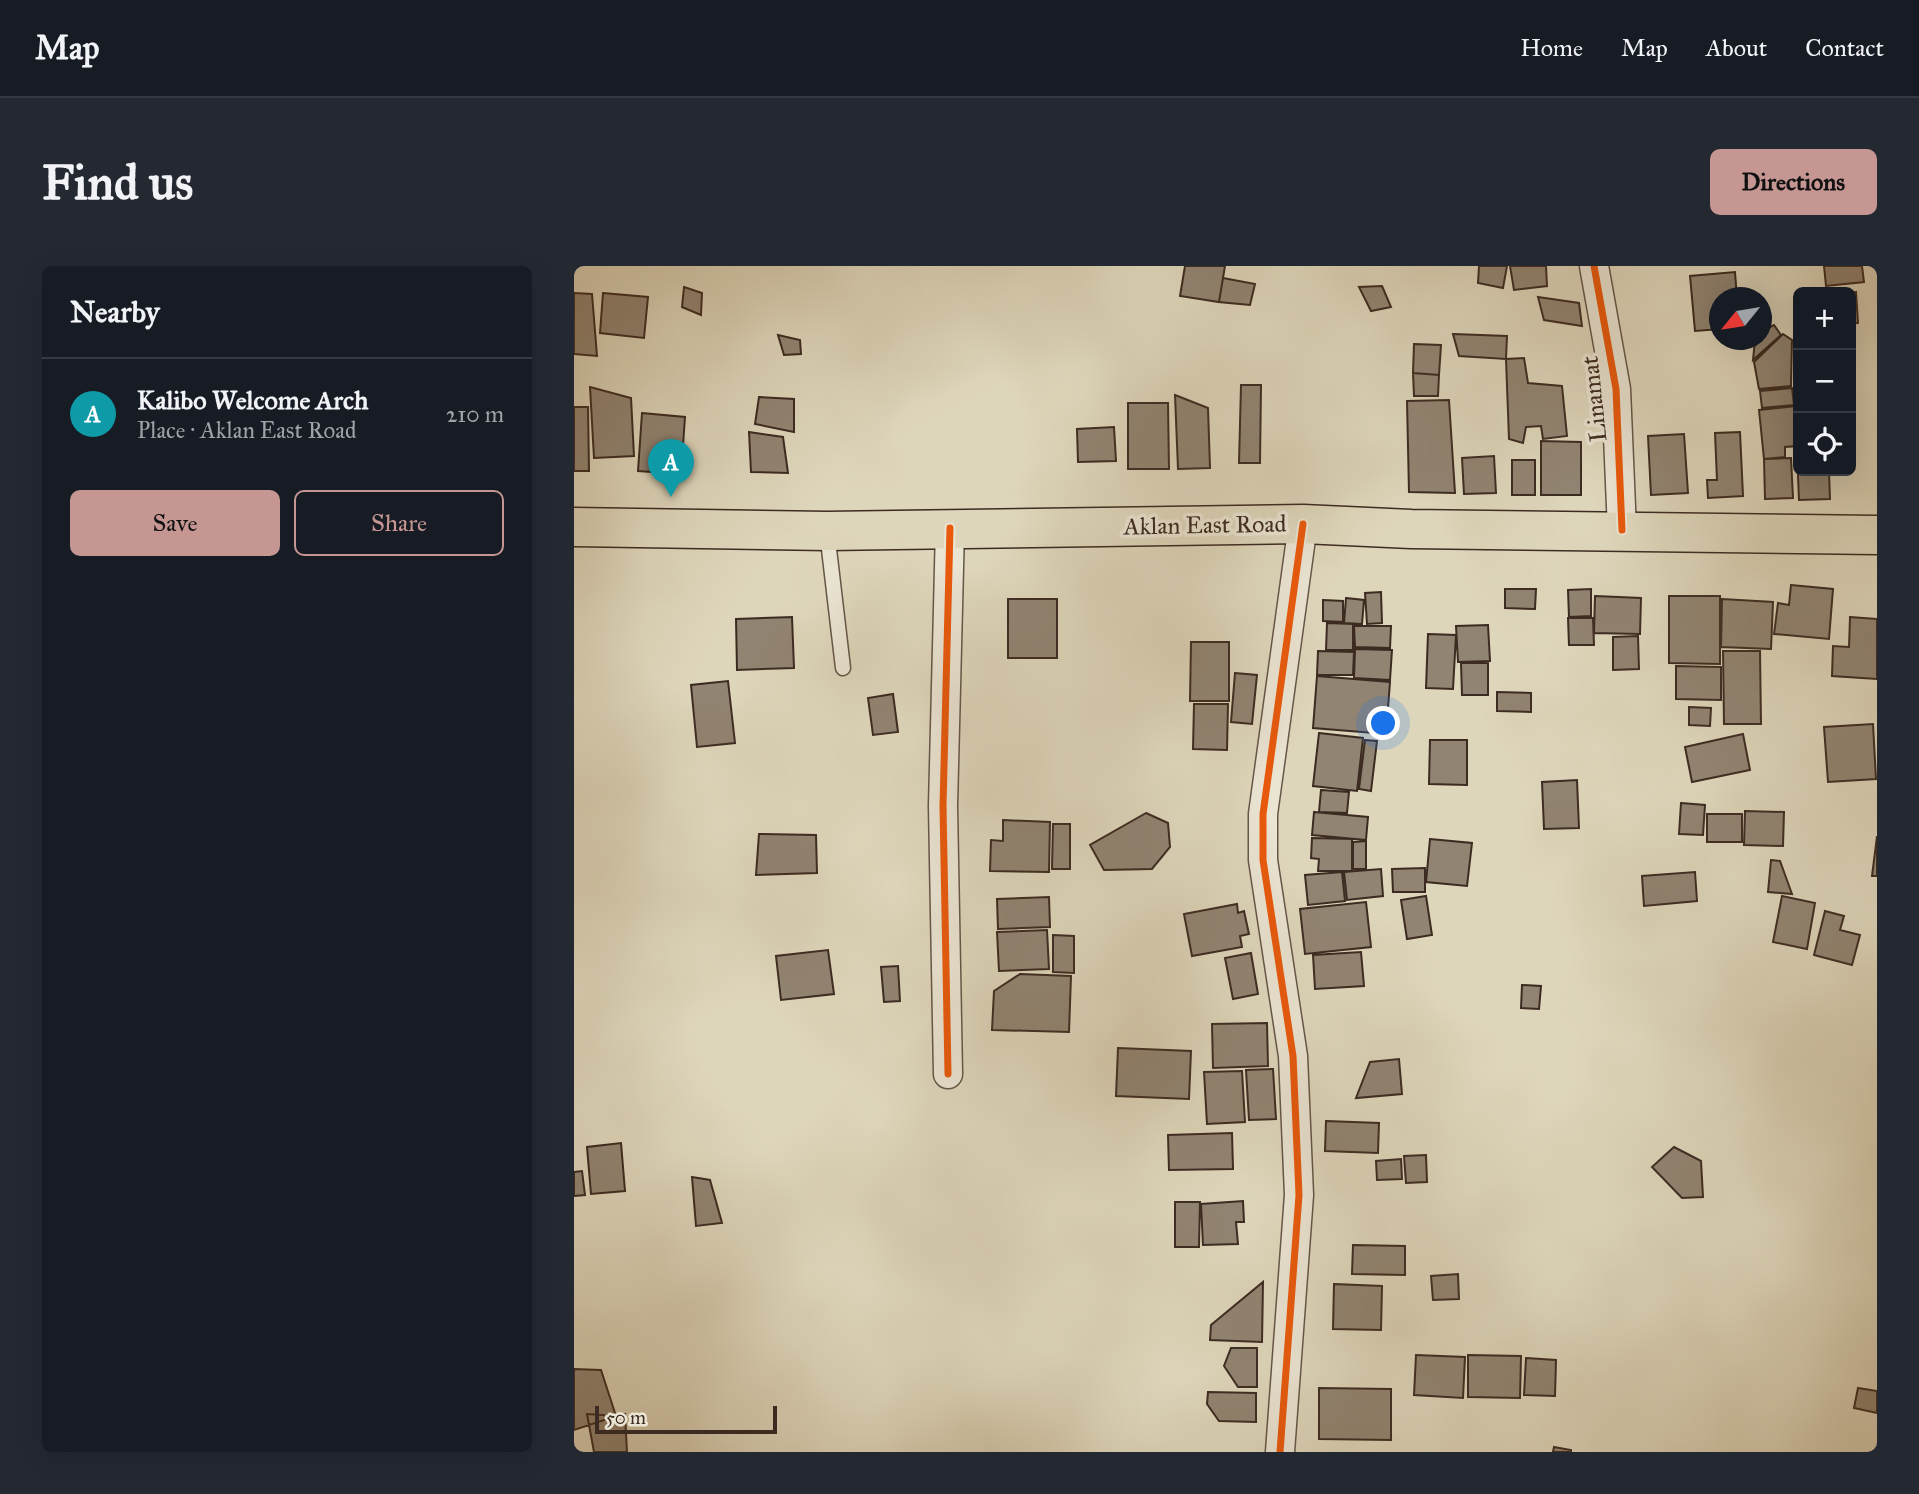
<!DOCTYPE html>
<meta charset="utf-8">
<style>
:root{--surface:#171b24;--page:#242831;--text:#f1f3f6;--muted:#9ea1a6;--line:#363941;--accent:#c59692}
body{margin:0;font-family:"IM FELL Great Primer",serif;background:var(--page);color:var(--text)}
.controls{position:absolute;right:21px;top:21px;display:grid;overflow:hidden;border-radius:10px;box-shadow:0 7px 28px #0002}
.controls button{width:63px;height:63px;display:grid;place-items:center;padding:0;border:0;border-bottom:2px solid var(--line);background:var(--surface);color:var(--text);font:35px sans-serif}
.compass{position:absolute;left:1135px;top:21px;width:63px;height:63px;border-radius:50%;background:var(--surface);box-shadow:0 7px 28px #0002;rotate:240deg}
.scale{position:absolute;left:21px;bottom:18px;width:182px;box-sizing:border-box;padding-left:7px;border:4px solid #3d2b22;border-top:0;font-size:19px;line-height:24px;white-space:nowrap;color:#3d2b22;-webkit-text-stroke:5px #eae4d3;paint-order:stroke}
.you{position:absolute;left:810px;top:458px;width:24px;height:24px;margin:-18px;border:5px solid #fff;border-radius:50%;background:#1a73e8;box-shadow:0 0 0 10px #1a73e833}
.badge{display:grid;place-items:center;width:46px;height:46px;border-radius:50%;background:var(--accent);color:#fff;font-size:23px;font-weight:700}
.pin{position:absolute;translate:-50% -58px;filter:drop-shadow(0 2px 4px #0008)}
.pin::after{content:'';position:absolute;top:37px;width:24px;height:21px;background:inherit;clip-path:polygon(0 0,100% 0,50% 100%)}
.list{margin:0;padding:0;list-style:none}
h2{display:flex;justify-content:space-between;align-items:center;height:91px;margin:0;padding:0 28px;font-size:30px}
h2 small{font-size:23px;font-weight:400;color:var(--muted)}
.list li{display:grid;grid-template-columns:46px 1fr auto;gap:21px;align-items:center;box-sizing:border-box;height:112px;padding:0 28px;border-top:2px solid var(--line)}
.list b{display:block;font-size:26px;white-space:nowrap}
.list p{margin:0;font-size:23px;white-space:nowrap;color:var(--muted)}
.list em{font-size:23px;font-style:normal;color:var(--muted)}
.actions{display:flex;gap:14px;padding:21px 28px}
.actions a{flex:1;padding:16px 0;border:2px solid var(--accent);border-radius:10px;text-align:center;font-size:24px;color:var(--accent)}
.actions .main{background:var(--accent);color:#111}
.icon{flex:none;width:38px;height:38px;fill:none;stroke:currentColor;stroke-width:2;stroke-linecap:round;stroke-linejoin:round}
.map{position:relative;flex:none;width:1303px;height:1186px;overflow:hidden;border-radius:10px}
header{display:flex;align-items:center;gap:42px;box-sizing:border-box;height:98px;padding:0 35px;background:var(--surface);border-bottom:2px solid var(--line)}
header strong{font-size:33px}
nav{display:flex;gap:38px;margin-inline-start:auto;font-size:24px}
.intro{display:flex;align-items:center;justify-content:space-between;box-sizing:border-box;height:168px;padding:0 42px}
h1{margin:0;font-size:49px}
.button{padding:18px 32px;border-radius:10px;background:var(--accent);color:#111;font-size:24px;font-weight:700}
main{display:flex;gap:42px;padding:0 42px}
aside{flex:1;background:var(--surface);border-radius:10px;box-shadow:0 7px 28px #0002}
.map>svg:first-child{display:block}
.building{fill:#918472;stroke:#3d2b22;stroke-width:2}
.lines{fill:none;stroke-linecap:round;stroke-linejoin:round}
.lane-casing{stroke:#655648;stroke-width:17}
.street-casing{stroke:#655648;stroke-width:31}
.primary-casing{stroke:#3d2b22;stroke-width:41}
.lane{stroke:#eae4d3;stroke-width:14}
.street{stroke:#eae4d3;stroke-width:28}
.primary{stroke:#ded6bb;stroke-width:38}
.cycleway-casing{stroke:#eae4d3;stroke-width:11}
.cycleway{stroke:#e8590c;stroke-width:7}
.labels{text-anchor:middle;stroke-width:7;stroke-linejoin:round;paint-order:stroke}
.street-label{font-size:24px;fill:#3d2b22;stroke:#eae4d3}
</style>
<header>
<strong>Map</strong>
<nav><a>Home</a><a>Map</a><a>About</a><a>Contact</a></nav>
</header>
<div class="intro"><h1>Find us</h1><a class="button">Directions</a></div>
<main>
<aside>
<h2>Nearby<small></small></h2>
<ul class="list">
<li><span class="badge" style="background:#0f9aa8">A</span><div><b>Kalibo Welcome Arch</b><p>Place · Aklan East Road</p></div><em>210 m</em></li>
</ul>
<div class="actions"><a class="main">Save</a><a>Share</a></div>
</aside>
<div class="map">
<svg width="1303" height="1186" viewBox="0 0 1303 1186">
<rect width="100%" height="100%" fill="#ded6bb"/>
<filter id="stains"><feTurbulence type="fractalNoise" baseFrequency=".00286" numOctaves="4"/><feColorMatrix values="0 0 0 0 .2 0 0 0 0 .09 0 0 0 0 .02 0 0 0 .5 -.17"/></filter>
<radialGradient id="worn" r=".72"><stop offset=".6" stop-color="#630" stop-opacity="0"/><stop offset="1" stop-color="#630" stop-opacity=".3"/></radialGradient>
<path class="building" d="M611,0H651L645,36L606,30Z
M905,0H933L929,22L904,17Z
M936,0H972L973,20L940,24Z
M1250,0H1288L1290,16L1252,20Z
M1161,6L1163,32H1146V63L1121,65L1116,10Z
M649,12L681,18L676,39L645,36Z
M808,20L817,41L797,45L785,21Z
M110,21L128,27L127,49L108,41Z
M1282,26L1284,57L1277,58V27Z
M0,27L18,28L23,90L0,88Z
M29,27L74,31L70,72L26,67Z
M964,31L1005,37L1008,60L970,54Z
M1200,59L1207,69L1179,94L1181,74H1188V65Z
M879,68L933,70L932,93L885,90Z
M1209,68L1218,74L1217,120L1185,123L1180,96Z
M204,69L226,74L227,88L210,89Z
M840,78L867,79L865,109L839,107Z
M950,92L954,117L988,120L993,170L969,173L967,160L952,161L949,177L935,173L932,93Z
M839,107L865,109L864,130H840Z
M667,119H687L686,197H665Z
M16,121L57,132L60,190L20,192Z
M1218,122L1220,139L1188,142L1186,125Z
M601,129L634,142L636,202L604,203Z
M185,131L220,133V166L181,158Z
M875,134L881,227L835,226L833,135Z
M554,137H594L595,203H554Z
M1222,140L1224,180L1211,181V191L1190,193L1185,144Z
M0,141H14L15,205H0Z
M68,147L111,151L107,208L64,205Z
M540,161L542,195L504,196L503,163Z
M175,166L209,171L214,207L177,206Z
M1166,166L1169,230L1134,232L1133,214H1143L1141,167Z
M1110,168L1114,227L1077,229L1074,170Z
M967,175L1007,176V229H967Z
M1223,186L1224,205H1255L1256,233L1225,234Z
M920,190L922,227L890,228L888,192Z
M1217,192L1219,232L1191,233L1190,193Z
M938,194H961V229H938Z
M1217,319L1259,323L1255,373L1200,368L1204,337L1215,339Z
M931,323H962L961,343L931,342Z
M1017,323V350L995,351L994,324Z
M807,326L808,357L793,358L791,327Z
M1021,330L1067,332L1066,368L1020,367Z
M1095,330H1146V398L1095,397Z
M772,332L790,334L788,358L770,357Z
M434,333H483V392H434Z
M1148,333L1199,336L1197,383L1147,381Z
M749,334L769,335V356L749,355Z
M218,351L220,402L163,404L162,353Z
M1276,351L1303,353V413L1258,410L1259,380L1275,381Z
M994,352H1019L1020,379H995Z
M753,357L779,358V384H752Z
M914,359L916,395L884,396L882,360Z
M780,360H817L816,382L781,381Z
M854,368L882,369L879,423L852,422Z
M1064,370L1065,403L1039,404V371Z
M617,376H655V435H616Z
M781,383L818,384L816,414L780,412Z
M744,385L780,386L779,409H743Z
M1149,385H1186L1187,458H1150Z
M887,397H914V429H888Z
M1102,400L1147,401V434L1102,433Z
M661,407L683,409L678,458L657,456Z
M743,410L816,416L812,468L739,462Z
M154,415L161,477L123,481L117,419Z
M923,426L957,427V446L923,445Z
M319,428L324,466L299,469L294,432Z
M620,438H654L653,484L619,483Z
M1115,441L1137,442L1136,460L1115,459Z
M1299,458L1302,513L1254,516L1250,461Z
M745,467L789,472L783,525L739,520Z
M1169,468L1176,504L1118,516L1111,481Z
M791,474L803,475L797,525L785,523Z
M856,474H893V519L855,518Z
M1003,514L1005,562L970,563L968,516Z
M747,524L775,526L773,547L745,546Z
M1107,537L1131,539L1129,569L1105,568Z
M1171,545L1210,546L1209,580L1170,579Z
M740,546L794,551L792,574L738,569Z
M572,547L594,557L596,581L578,603L530,604L516,579Z
M1133,548H1168V576H1133Z
M429,554L476,556L475,606L416,605L417,574L429,575Z
M479,558H496V603H478Z
M185,568L242,569L243,607L182,609Z
M1303,570V610H1298Z
M738,572L778,573V605H744L745,593L737,592Z
M856,573L898,577L893,620L852,616Z
M792,575V603H779V576Z
M1197,594L1206,595L1218,628L1194,626Z
M851,602V626H819L818,603Z
M807,603L809,630L773,634L770,606Z
M768,606L771,635L734,639L731,609Z
M1121,606L1123,635L1070,640L1068,610Z
M852,630L858,669L833,673L827,634Z
M1208,630L1241,637L1233,683L1199,676Z
M475,631L476,661L424,663L423,633Z
M792,636L797,681L731,688L726,643Z
M663,638L664,647L670,645L675,668L666,670L668,681L618,690L610,648Z
M1251,645L1270,650L1266,664L1286,669L1278,699L1240,689Z
M473,664L475,703L425,705L423,666Z
M479,669L500,670V707L479,706Z
M254,684L260,728L207,734L202,690Z
M787,686L790,720L741,723L739,689Z
M677,687L684,728L659,733L651,692Z
M324,700L326,735L310,736L307,701Z
M446,708L497,710L495,766L418,764L420,725Z
M948,719L967,720L965,743L947,742Z
M693,757L694,800L639,802L638,758Z
M544,782L617,785L615,833L542,830Z
M825,793L828,828L782,832L796,796Z
M699,803L702,853L675,854L672,804Z
M668,805L671,856L633,858L630,806Z
M752,855L805,857L804,887L751,885Z
M658,867L659,903L595,904L594,869Z
M47,877L51,925L17,928L13,881Z
M1100,881L1127,895L1129,931L1108,932L1078,901Z
M852,889L853,916L832,917L830,890Z
M827,893L828,913L803,914L802,895Z
M8,905L11,929L0,930V906Z
M118,911L136,914L148,957L122,960Z
M669,935L670,956H662L664,978L629,979L627,938Z
M601,936H626L625,981H601Z
M779,979L831,980V1009L778,1008Z
M884,1008L885,1033L859,1034L857,1010Z
M689,1016L688,1076L636,1074L637,1059Z
M760,1018L808,1020L807,1064L759,1063Z
M657,1082H683V1121H664L650,1100Z
M842,1089L891,1091L889,1132L840,1129Z
M894,1089L947,1090L946,1132L894,1131Z
M952,1092L982,1094L981,1130L950,1129Z
M0,1103L27,1104L42,1150L0,1164Z
M745,1122L817,1123V1174L745,1173Z
M1284,1122L1303,1125V1147L1280,1142Z
M634,1126L682,1127V1156L645,1155L633,1138Z
M13,1148L42,1150L51,1148L53,1186H20Z
M980,1181L997,1184V1186H979Z"/>
<g class="lines">
<g class="lane-casing">
<path id="lane" d="M253,266L269,402"/>
</g>
<g class="street-casing">
<path id="street" d="M1020,0L1042,123L1048,264
M374,808L369,540L376,262
M706,1186L725,929L719,790L689,594V548L729,258"/>
</g>
<g class="primary-casing">
<path id="primary" d="M0,261L253,265L729,258L837,263L1303,269"/>
</g>
<use href="#lane" class="lane"/>
<use href="#street" class="street"/>
<use href="#primary" class="primary"/>
<g class="cycleway-casing">
<path id="cycleway" d="M1020,0L1042,123L1048,264
M374,808L369,540L376,262
M706,1186L725,929L719,790L689,594V548L729,258"/>
</g>
<use href="#cycleway" class="cycleway"/>
</g>
<g class="labels">
<g class="street-label">
<text transform="translate(1020 133) rotate(-96)" y="8">Linamat</text>
<text transform="translate(631 259) rotate(-1)" y="8">Aklan East Road</text>
</g>
</g>
<rect width="100%" height="100%" filter="url(#stains)"/>
<rect width="100%" height="100%" fill="url(#worn)"/>
</svg>
<div class="controls">
<button>+</button>
<button>−</button>
<button><svg class="icon" aria-label="locate" viewBox="0 0 24 24"><circle cx="12" cy="12" r="6"/><path d="M12 2v4M12 18v4M2 12h4M18 12h4"/></svg></button>
</div>
<svg class="compass" viewBox="-18 -18 36 36"><path d="M0-13l5 13h-10z" fill="#e53935"/><path d="M0 13l5-13h-10z" fill="#9ea1a6"/></svg>
<div class="scale">50 m</div>
<div class="you"></div>
<div class="pin badge" style="left:97px;top:231px;background:#0f9aa8">A</div>
</div>
</main>
